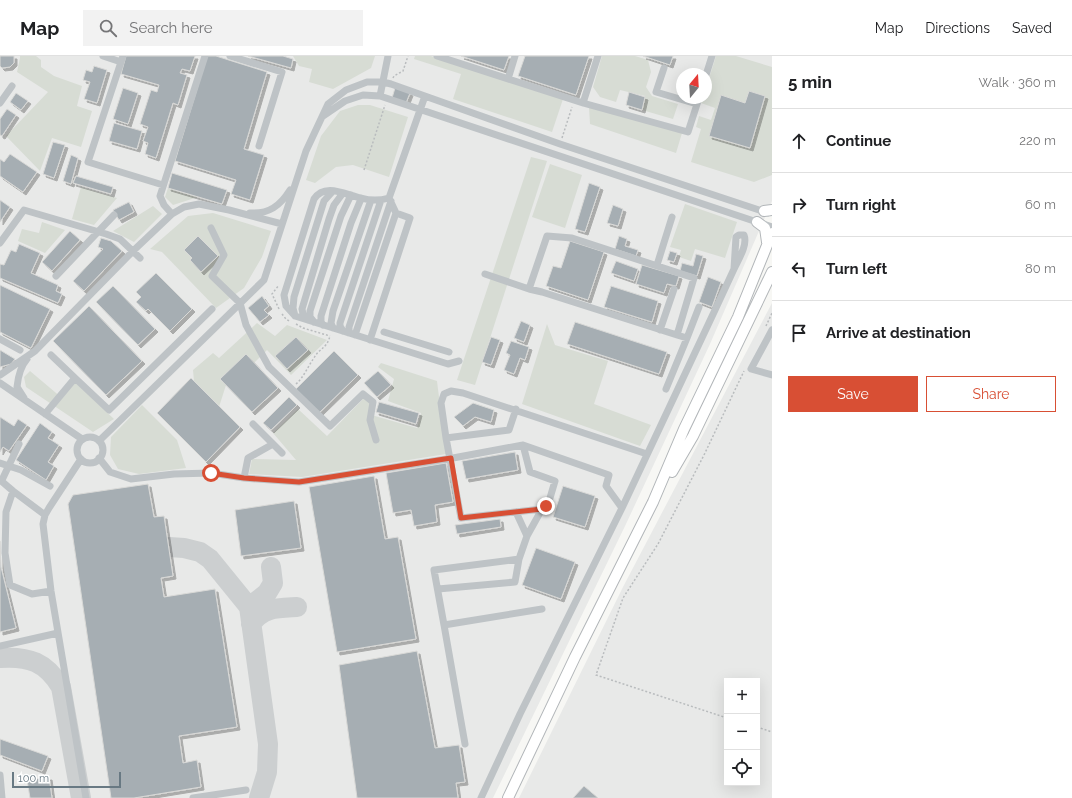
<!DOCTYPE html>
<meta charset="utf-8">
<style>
:root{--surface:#fff;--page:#f2f2f2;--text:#202124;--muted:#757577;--line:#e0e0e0;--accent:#d84f34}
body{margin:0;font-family:Raleway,sans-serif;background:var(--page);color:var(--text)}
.controls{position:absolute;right:12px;bottom:12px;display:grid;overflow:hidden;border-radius:0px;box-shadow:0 4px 16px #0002}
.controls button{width:36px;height:36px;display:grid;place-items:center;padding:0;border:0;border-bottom:1px solid var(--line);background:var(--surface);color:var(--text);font:20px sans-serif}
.compass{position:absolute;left:676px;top:12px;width:36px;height:36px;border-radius:50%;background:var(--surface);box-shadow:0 4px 16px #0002;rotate:18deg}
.scale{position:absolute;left:12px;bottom:10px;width:109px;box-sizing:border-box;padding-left:4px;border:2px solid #687983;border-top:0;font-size:11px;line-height:14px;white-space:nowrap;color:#687983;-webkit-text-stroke:3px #fff;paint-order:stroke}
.stop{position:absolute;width:12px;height:12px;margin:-9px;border:3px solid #d84f34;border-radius:50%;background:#fff}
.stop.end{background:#d84f34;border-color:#fff;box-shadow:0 1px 4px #0008}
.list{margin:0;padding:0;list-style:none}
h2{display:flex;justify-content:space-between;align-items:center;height:52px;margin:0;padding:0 16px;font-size:17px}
h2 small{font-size:13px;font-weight:400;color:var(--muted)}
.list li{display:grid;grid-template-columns:26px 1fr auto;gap:12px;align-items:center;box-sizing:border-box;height:64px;padding:0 16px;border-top:1px solid var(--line)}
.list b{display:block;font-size:15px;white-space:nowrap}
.list em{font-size:13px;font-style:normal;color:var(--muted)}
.actions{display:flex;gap:8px;padding:12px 16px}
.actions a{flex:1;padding:9px 0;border:1px solid var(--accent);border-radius:0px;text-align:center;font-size:14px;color:var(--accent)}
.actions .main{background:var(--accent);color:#fff}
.icon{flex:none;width:22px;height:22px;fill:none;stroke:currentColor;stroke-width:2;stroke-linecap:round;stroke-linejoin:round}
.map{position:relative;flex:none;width:772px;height:742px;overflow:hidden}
header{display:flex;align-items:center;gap:24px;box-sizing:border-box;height:56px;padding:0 20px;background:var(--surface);border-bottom:1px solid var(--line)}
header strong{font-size:19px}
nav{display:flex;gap:22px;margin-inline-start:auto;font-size:14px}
.search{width:280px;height:36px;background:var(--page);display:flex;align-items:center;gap:10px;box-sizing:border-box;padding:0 14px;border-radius:0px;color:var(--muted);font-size:15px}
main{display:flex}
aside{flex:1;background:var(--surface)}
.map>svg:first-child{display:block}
.built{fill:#e8e9e8;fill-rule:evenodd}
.green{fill:#d7dcd4}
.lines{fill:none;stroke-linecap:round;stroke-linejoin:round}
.taxiway{stroke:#cccfd0;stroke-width:20}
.building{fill:#a6aeb3;stroke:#d9d9d7;filter:url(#shadow)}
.highway-casing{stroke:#b2b6b9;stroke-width:12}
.path{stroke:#b9bcbe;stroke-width:1.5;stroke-dasharray:2 2;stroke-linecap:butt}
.minor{stroke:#bec3c6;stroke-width:7}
.highway{stroke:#fff;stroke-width:10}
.route{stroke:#d84f34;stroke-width:5}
</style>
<header>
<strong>Map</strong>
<div class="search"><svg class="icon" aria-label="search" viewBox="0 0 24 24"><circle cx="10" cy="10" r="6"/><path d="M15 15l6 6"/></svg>Search here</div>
<nav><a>Map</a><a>Directions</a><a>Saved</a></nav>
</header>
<main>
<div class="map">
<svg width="772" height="742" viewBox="0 0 772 742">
<defs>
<filter id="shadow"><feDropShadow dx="3" dy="3" stdDeviation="0" flood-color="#0004"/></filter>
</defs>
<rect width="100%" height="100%" fill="#f7f7f4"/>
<path class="built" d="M0,0H772V145L710,288L626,468L493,742H0ZM682,18H706V42H682Z
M772,247V742H519L623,531ZM727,625H757V727H727Z"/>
<path class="green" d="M20,0H36L41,4V11L54,20L82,30L77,50L92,55L81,91L52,82L40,115L6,80L48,36L17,16L20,2Z
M293,0H375L371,12L333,33L309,26L312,13L299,10Z
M415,0H431L563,43L552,76L453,43L461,18L414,3Z
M602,0H635L648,4L651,16L646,31L652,40L678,48L673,63L642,54L645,40L620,34L616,46L600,41L593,31Z
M716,0H736L772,11V119L754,126L691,106L701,73L696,71L699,60L711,64L715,52L701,47L703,42H706V32Z
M358,49H370L408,61L389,121L353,109L336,111L315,127L306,124L321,80L340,55Z
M589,51L682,77L676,97L590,68Z
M531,101L547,105L475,329L457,324Z
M550,108L582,119L565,172L532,161Z
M81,131L117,142L94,169L72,163Z
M168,132L198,141L173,149L165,141Z
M685,148L737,166L725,202L695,193L691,205L679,201L681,194L670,191Z
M153,150L162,158L134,186L113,175Z
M213,157L271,175L262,201L244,232L216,252L162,196L150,193L188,160Z
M42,166L65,174L45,197L18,185L22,173L39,177Z
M257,267L275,280L287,269L327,284L291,319L267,294L254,307L246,298L220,323L226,329L219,351L194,325L193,314L213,297L219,302Z
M547,268L555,289L608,305L594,348L651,369L640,390L522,348Z
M381,307L437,325L446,398L302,421L249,418L252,403L296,404L273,377L298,353L327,380L365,341L370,346L368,358L417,372L421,357L388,345L394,323L378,311Z
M30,315L62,342L75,326L114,363L93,376L26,331L24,321Z
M142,349L177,384L186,412L139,418L118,413L110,399L111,381Z"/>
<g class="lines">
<path class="taxiway" d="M169,491L184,492L200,496L210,503L249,551L268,688L267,716L259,742
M249,551L267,537L273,527L271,511
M251,568C263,551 278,552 297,551
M0,602C29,600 46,606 61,631L81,742"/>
</g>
<path class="building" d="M0,0H14V7L10,11L2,12L0,10Z
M126,0H195L190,15L182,13L180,17L187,19L178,49L173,47L156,102L145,98L148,87L143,85L148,71L140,68L151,34L157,36L159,29L121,18Z
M207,0H216L267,16L244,93L264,99L250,144L231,138L236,124L175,105Z
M248,0H283L293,3L291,12Z
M461,0H509L504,14Z
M525,0H589L576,39L518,20Z
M643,0H673L670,9Z
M94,10L107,14L97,47L84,43L90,26L83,24L86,14L92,16Z
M682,25V37L678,36Z
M123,32L138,37L128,68L113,63Z
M395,32L410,37L406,47L392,42Z
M749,35L765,40L750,92L709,80L721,39L745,47Z
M629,36L645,41L642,54L626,49Z
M16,37L28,45L21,54L10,46Z
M7,53L16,59L2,80L0,79V63Z
M114,67L142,75L137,93L109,85Z
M53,86L65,89L54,122L43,118Z
M10,98L37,116L23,136L0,120V103L4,106Z
M71,99L78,102L71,128L63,125Z
M172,117L227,134L222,148L168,132Z
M76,120L113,131L111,138L73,127Z
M589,127L600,131L585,176L575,173Z
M0,144L10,151L0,166Z
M129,146L134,156L119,164L113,154Z
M613,149L623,153L618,170L607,167Z
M70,175L80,184L52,215L42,206Z
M198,180L218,200L201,216L190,204L192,202L184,194Z
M619,180L627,183L625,190L638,194L636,200L615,193Z
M101,182L111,185L122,195L84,235L73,225L103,193L98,191Z
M570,185L604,196L588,244L546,230L553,210L561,212Z
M19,188L40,197L31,217L58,229L56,235L62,238L58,247L0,222V208L4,209L11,194L16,196Z
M670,195L677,197L674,206L667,204Z
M696,198L703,200L697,220L680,215L682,207L693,210Z
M616,205L638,213L634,225L611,217Z
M642,209L679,220L676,230L667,228L664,237L636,228Z
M156,217L192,253L170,275L148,253L146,255L136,246L141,241L136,236Z
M708,221L721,226L712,251L699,246Z
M0,229L50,253L31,292L0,276Z
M113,230L155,273L138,289L96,246Z
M611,230L658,245L652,266L604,251Z
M262,240L269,250L264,254L269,259L260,266L248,252Z
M89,250L142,305L106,339L53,285Z
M521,265L530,269L524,286L514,282Z
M575,266L667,296L659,318L567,288Z
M296,281L308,294L287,313L275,300Z
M491,281L500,284L491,309L482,306Z
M511,285L529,291L525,304L520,302L514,318L504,314L510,299L506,297Z
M0,294L15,303L11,308L0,311Z
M334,295L358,319L319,357L296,333Z
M246,298L278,332L252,356L220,323Z
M378,315L391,329L377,341L364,327Z
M191,322L240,371L206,406L157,357Z
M289,341L297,349L271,374L263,367Z
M379,346L419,357L416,368L376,356Z
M473,347L494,354L491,366L475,361L463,370L454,361Z
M0,361L14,370L18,363L27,369L9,395L3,391L0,396Z
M40,367L52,376L48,382L59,389L48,406L54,410L46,424L16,404Z
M515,396L518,414L466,423L462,405Z
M446,407L453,446L435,449L437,466L414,470L411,454L393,457L386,417Z
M374,420L385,483L398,481L416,583L337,596L309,431Z
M148,428L154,461L164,460L173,520L161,522L164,541L215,533L237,671L179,680L183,707L197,704L201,731L134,742H111L68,448L73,439Z
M563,430L595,440L585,471L553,461Z
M294,445L301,492L241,500L235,454Z
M500,463L501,471L457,478L455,469Z
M0,485L1,511L16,572L0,576Z
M536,492L575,506L561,543L522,529Z
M417,595L435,692L459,689L465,726L456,727L458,742H357L339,609Z
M0,683L48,700L42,715L0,699Z
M49,721L52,742H30L27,724Z
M584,730L598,742H573Z"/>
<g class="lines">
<g class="highway-casing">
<path id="highway" d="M764,155L772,154
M757,166L765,172L767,186
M672,416L693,380L772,216
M508,742L575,601L653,446L684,373L738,261L772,177"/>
</g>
<path class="path" d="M393,22L394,20L403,15L408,0
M562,82L572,51
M364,114L385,49
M279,253L272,238L279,229
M282,258L286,263L289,265
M296,268L303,272L330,280
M766,270L772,257
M296,328C304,321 308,310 314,302C320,291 326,294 330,280
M727,662L596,619L623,542L658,488L704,399L744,315
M757,671L772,676"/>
<path class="minor" d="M103,0L121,6
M123,0L88,106L163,129
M230,0L282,16L259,90
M437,0L583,47
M598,0L583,47L688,76L699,42
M664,12L656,36L697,48
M706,19L712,0
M508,23L515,0
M380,40L388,0
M0,47L12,30
M323,60L345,45L363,39L380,40L772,171
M389,142C379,145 371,145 361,142C346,139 325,126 314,143L284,239L286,250L295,260L314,266L448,308L459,305
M250,157C269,158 280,150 290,134
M172,158L164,149L160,140L205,0
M211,172L224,199L212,220L240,247L246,269L269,311L330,370L363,338L373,346L370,364L376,384
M0,187L24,154L106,178L120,183L140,202
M657,209L672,161
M485,218L529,233
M56,220L114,159
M295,260L293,252L294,241L324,145L333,135
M308,264L303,258L302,253L329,163L334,149L343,137
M314,266L310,261V255L341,160L351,139
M323,269L321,266V260L351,167L361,143
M333,272L331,267L333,255L371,144
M660,274L674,233
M772,274L751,313L772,319
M343,275L340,270V267L381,144
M384,276L449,296
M349,277V271L391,145
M355,279L396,157L389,142L425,40
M677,279L694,222L572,182L547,180L529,233L542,236L677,279L687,282L699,251
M0,283L20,294
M370,284L410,162L396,157
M0,319L35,295L133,195L172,158L184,151L199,148L229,154L282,168
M75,322L109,354L212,253
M0,327L82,383
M666,333L687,282
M24,342L17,331C18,321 20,311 27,303
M516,353L509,374L446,382L461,462L542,453L546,450L550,442L555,425L530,416L523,389
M45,358L75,322L51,299
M253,368L282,397
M77 394a13 13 0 1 1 26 0a13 13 0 1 1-26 0Z
M446,382L441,347L444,338L451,335L463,337L647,398
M99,385L264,224L306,95L328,48L346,34L367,26H383L391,28L560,88L768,157
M99,402L110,416L131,423L174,418L211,417L244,422L299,426L453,402L523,389L609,419L606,430L622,452L715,254L734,213L736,181L739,179H744C748,189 738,204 734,213
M81,403L49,452L45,459L43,468L51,535L86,742
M0,407L21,414L50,430
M244,422L248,402L273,388
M0,424L13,435L45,459
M2,424L19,388
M13,435L6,456L5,497L10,529L32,538L51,535
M516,456L527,480L542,453
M519,503L527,480
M438,533L515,526L519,503L434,514L444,569
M0,590L58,577
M465,688L444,569L542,553
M0,719L2,742
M193,742L246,734
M481,742L520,658L622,452"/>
<use href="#highway" class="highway"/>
</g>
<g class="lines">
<path class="route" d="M211,417L244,422L299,426L451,402L461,462L542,453L546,450"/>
</g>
</svg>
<div class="controls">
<button>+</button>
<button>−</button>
<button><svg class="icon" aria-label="locate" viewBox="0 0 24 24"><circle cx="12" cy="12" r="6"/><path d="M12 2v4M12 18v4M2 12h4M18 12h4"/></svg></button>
</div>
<svg class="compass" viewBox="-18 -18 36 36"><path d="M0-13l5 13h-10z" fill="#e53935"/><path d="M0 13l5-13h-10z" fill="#757577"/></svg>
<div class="scale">100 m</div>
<div class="stop" style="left:211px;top:417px"></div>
<div class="stop end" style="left:546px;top:450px"></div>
</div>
<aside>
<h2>5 min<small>Walk · 360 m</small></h2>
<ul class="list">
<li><svg class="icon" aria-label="ahead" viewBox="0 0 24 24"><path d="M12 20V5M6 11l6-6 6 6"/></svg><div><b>Continue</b></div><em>220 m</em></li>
<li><svg class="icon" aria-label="right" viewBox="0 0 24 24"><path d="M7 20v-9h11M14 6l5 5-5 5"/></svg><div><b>Turn right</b></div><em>60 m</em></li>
<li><svg class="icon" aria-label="left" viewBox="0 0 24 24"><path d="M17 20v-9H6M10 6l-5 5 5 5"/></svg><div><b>Turn left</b></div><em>80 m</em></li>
<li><svg class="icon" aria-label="arrive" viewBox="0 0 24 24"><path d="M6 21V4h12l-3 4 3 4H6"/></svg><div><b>Arrive at destination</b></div></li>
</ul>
<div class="actions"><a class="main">Save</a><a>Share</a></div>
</aside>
</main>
